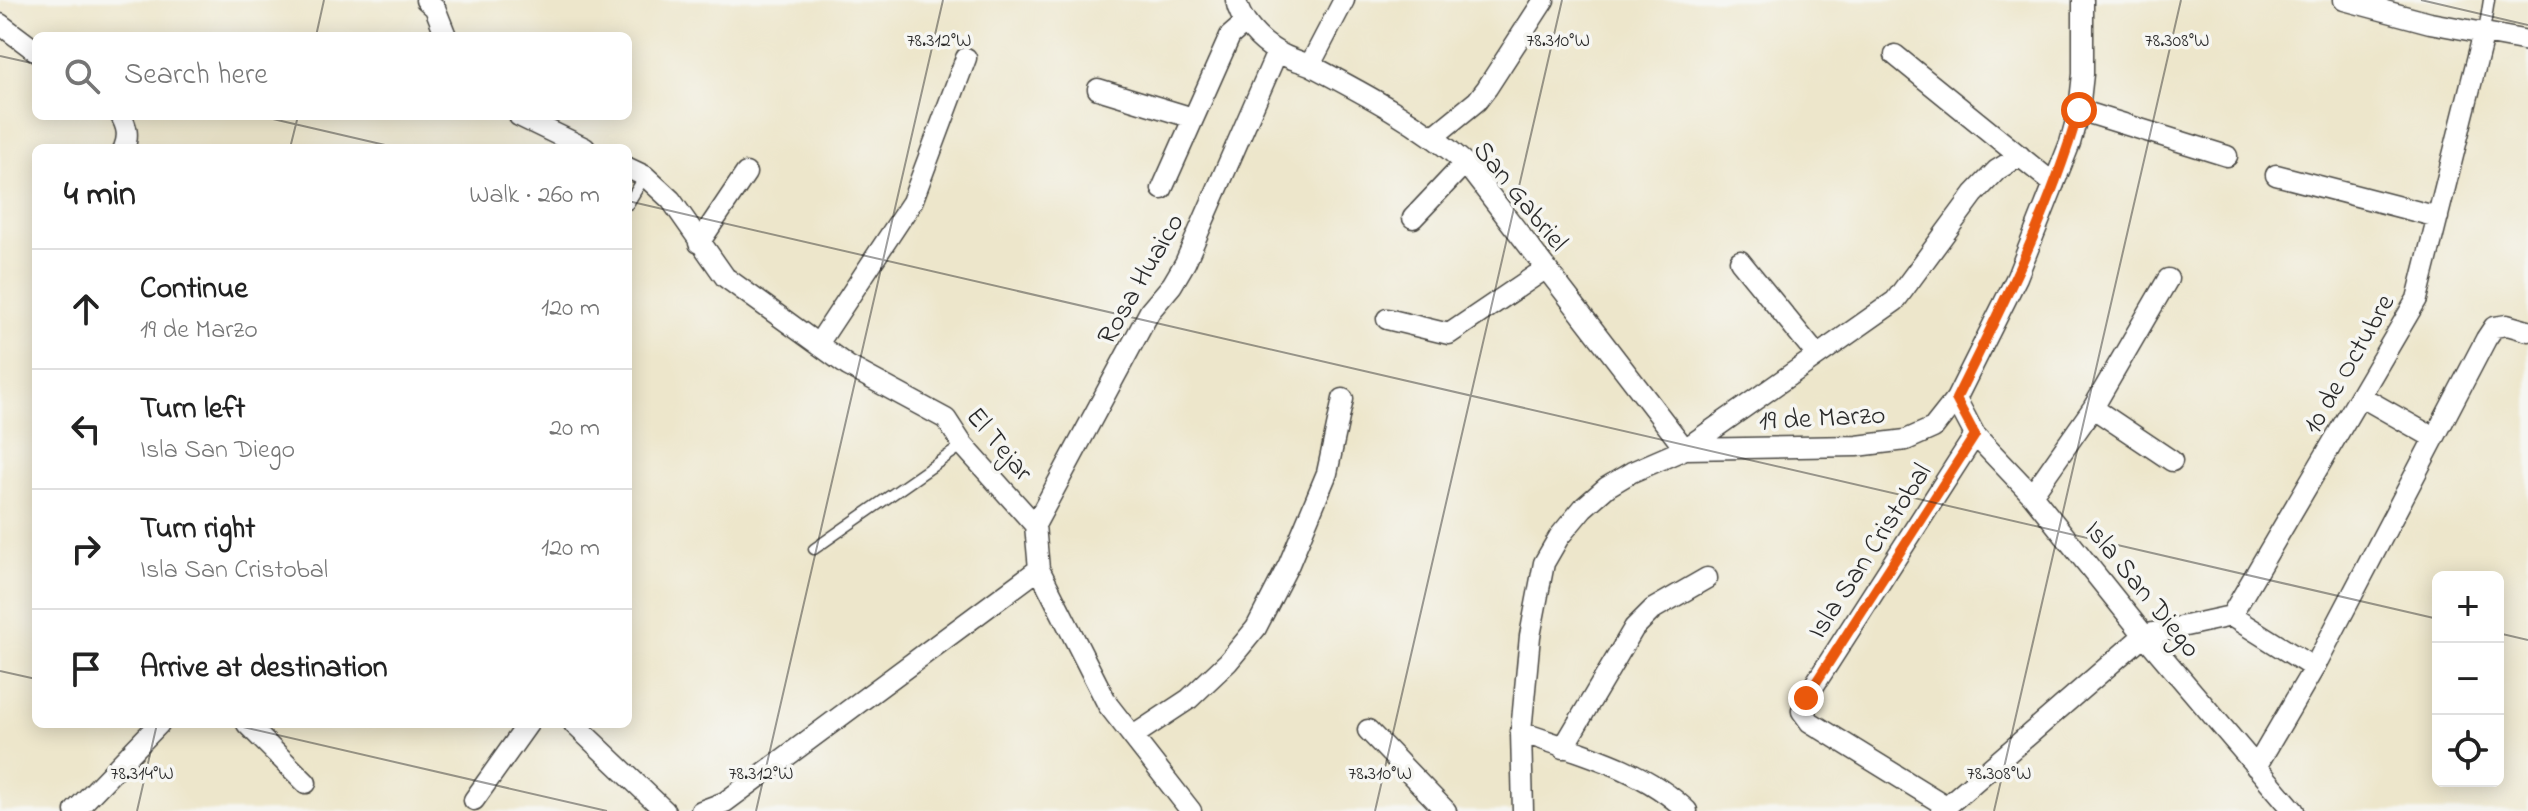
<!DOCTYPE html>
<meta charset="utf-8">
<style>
:root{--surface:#fff;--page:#f6f6f6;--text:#222;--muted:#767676;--line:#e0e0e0}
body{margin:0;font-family:"Indie Flower",sans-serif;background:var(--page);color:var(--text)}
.controls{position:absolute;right:24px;bottom:24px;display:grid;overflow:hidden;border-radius:12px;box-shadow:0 4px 20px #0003}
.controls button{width:72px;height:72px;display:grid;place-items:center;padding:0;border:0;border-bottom:2px solid var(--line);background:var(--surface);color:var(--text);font:40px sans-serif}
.stop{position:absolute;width:24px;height:24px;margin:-18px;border:6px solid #ea580c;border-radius:50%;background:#fff}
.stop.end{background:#ea580c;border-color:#fff;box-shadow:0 2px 8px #0008}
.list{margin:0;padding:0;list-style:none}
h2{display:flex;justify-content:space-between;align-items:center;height:104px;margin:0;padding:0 32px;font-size:34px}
h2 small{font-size:26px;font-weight:400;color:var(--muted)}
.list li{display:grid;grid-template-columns:52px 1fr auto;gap:24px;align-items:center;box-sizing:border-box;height:120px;padding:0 32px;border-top:2px solid var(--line)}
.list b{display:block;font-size:30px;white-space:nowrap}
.list p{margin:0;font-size:26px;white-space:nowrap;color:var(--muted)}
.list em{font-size:26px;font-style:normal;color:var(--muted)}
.icon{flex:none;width:44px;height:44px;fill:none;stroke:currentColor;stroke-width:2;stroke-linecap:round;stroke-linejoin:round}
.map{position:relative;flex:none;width:2528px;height:811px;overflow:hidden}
.search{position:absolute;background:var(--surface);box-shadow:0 4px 20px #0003;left:32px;top:32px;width:600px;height:88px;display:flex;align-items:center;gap:20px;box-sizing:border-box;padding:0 28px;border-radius:12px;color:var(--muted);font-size:30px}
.panel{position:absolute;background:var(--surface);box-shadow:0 4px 20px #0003;left:32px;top:144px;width:600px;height:584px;border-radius:12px}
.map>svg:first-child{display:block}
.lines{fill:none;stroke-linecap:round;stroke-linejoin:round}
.lane-casing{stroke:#484743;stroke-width:13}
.street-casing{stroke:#484743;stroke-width:23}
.lane{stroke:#fff;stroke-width:10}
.street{stroke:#fff;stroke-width:20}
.route{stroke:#ea580c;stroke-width:10}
.ticks{fill:none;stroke:#2b2b2b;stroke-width:2;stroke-opacity:0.45}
.labels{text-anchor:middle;stroke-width:7;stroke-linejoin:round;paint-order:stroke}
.street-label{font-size:28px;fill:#2b2b2b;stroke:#f6f6f2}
.ticks-label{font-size:20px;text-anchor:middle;fill:#2b2b2b;stroke:#f6f6f2;stroke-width:7;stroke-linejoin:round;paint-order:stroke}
</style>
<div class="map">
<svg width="2528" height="811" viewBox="0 0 2528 811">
<rect width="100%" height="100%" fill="#f6f6f2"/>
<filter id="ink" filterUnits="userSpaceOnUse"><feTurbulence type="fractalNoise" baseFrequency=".0125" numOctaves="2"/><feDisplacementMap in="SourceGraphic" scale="16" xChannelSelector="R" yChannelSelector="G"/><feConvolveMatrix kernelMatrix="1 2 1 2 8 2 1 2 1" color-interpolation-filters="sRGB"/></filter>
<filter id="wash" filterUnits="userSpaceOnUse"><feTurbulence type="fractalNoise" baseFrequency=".006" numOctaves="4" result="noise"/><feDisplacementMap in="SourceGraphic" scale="32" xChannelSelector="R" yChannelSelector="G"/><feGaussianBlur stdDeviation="1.8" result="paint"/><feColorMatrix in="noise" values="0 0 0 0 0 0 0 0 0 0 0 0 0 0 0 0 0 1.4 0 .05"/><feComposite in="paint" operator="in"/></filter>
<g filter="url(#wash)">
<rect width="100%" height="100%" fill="#ede6cb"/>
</g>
<g filter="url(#ink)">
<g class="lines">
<g class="lane-casing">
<path id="lane" d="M2484,32L2489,0
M628,204L645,176
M814,549L963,445"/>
</g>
<g class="street-casing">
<path id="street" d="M426,0L435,8L446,36
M1236,0C1239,20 1260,42 1278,52C1288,59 1301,61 1312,66C1365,94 1420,123 1465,163L1685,449L1895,301L1974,194L1997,170L2020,156
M2344,0L2430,23L2528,41
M0,24L36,51
M1895,55L2054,184
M1310,65L1344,0
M1098,89L1193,118
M2079,110L2227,156
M121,116C127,127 129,136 124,148
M519,116L585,148
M1434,136L1477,101L1487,88L1544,0
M628,168L645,176L671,200L725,277L848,366L946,419L963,445L1035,525L1039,569L1108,705L1191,811
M2276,175L2438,217
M1162,189L1230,36L1245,23
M1413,218L1465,163
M699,243L746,173
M1740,261L1816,354
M1387,319L1449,334L1545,269
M818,344L912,202L966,58
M2360,396L2434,438
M1956,399L1975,435L2032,495L2144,635L2294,811
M2093,408L2172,461
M2032,495L2093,408L2168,279
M1035,525L1150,311L1172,285L1185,263L1277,52
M2231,616L2314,668
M247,724L306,783
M574,724L665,811
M1368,730L1446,811
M1521,732C1578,752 1643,768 1687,811
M1133,736L1189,699L1228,662L1256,628L1289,564L1327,473L1343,399
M1563,748L1634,628L1653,609L1707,578
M2256,767L2314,668L2486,339L2494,327L2507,325L2528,331
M474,800L528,724
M1946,806L1810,722L1802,711L1806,698L1975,435
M75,811L159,724
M701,811L725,802L1039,569
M1523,811L1521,732L1530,636L1544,563L1559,537L1583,508L1607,487L1632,472L1685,449L1857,446L1906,440L1933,428L1956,399L2017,277L2070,143L2079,110L2083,74V0
M1941,811L2144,635L2231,616L2417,299L2484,32"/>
</g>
<use href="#lane" class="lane"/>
<use href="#street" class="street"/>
</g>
</g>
<g class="lines" filter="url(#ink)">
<path class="route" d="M1806,698L1975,435L1956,399C2003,305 2050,211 2079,110"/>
</g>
<path class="ticks" d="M2421,0L2528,25M316,36L324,0M0,56L36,64M260,116L398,148M290,148L298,116M628,201L2438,619M2498,633L2528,640M0,671L36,679M230,724L607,811M137,811L157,724M756,811L943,0M1375,811L1562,0M1994,811L2181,0"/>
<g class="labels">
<g class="street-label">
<text transform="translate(1522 195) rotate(51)" y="10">San Gabriel</text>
<text transform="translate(1139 278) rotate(-60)" y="10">Rosa Huaico</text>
<text transform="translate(2347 363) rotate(-60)" y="10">10 de Octubre</text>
<text transform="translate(1822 416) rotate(-3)" y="10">19 de Marzo</text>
<text transform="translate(1001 443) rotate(50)" y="10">El Tejar</text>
<text transform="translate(1868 550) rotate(-57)" y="10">Isla San Cristobal</text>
<text transform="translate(2144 588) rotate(51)" y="10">Isla San Diego</text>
</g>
</g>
<g class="ticks-label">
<text x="939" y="46">78.312°W</text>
<text x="1558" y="46">78.310°W</text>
<text x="2177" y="46">78.308°W</text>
<text x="142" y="779">78.314°W</text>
<text x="761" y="779">78.312°W</text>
<text x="1380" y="779">78.310°W</text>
<text x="1999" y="779">78.308°W</text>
</g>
</svg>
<div class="controls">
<button>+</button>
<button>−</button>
<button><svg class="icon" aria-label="locate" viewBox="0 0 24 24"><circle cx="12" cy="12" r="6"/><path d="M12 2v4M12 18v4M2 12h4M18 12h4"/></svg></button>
</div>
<div class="stop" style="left:2079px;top:110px"></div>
<div class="stop end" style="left:1806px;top:698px"></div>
<div class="search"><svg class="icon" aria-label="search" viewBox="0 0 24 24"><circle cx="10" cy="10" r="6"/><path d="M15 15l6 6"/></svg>Search here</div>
<section class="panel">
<h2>4 min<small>Walk · 260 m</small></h2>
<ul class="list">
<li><svg class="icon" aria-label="ahead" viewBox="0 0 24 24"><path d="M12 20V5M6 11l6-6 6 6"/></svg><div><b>Continue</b><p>19 de Marzo</p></div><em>120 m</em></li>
<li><svg class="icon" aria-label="left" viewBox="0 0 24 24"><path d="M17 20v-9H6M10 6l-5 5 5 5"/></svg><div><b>Turn left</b><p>Isla San Diego</p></div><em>20 m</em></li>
<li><svg class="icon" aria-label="right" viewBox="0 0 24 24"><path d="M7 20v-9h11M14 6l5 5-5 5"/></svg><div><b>Turn right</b><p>Isla San Cristobal</p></div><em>120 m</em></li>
<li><svg class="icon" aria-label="arrive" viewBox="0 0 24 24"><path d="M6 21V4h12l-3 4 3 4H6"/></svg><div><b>Arrive at destination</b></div></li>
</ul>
</section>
</div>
